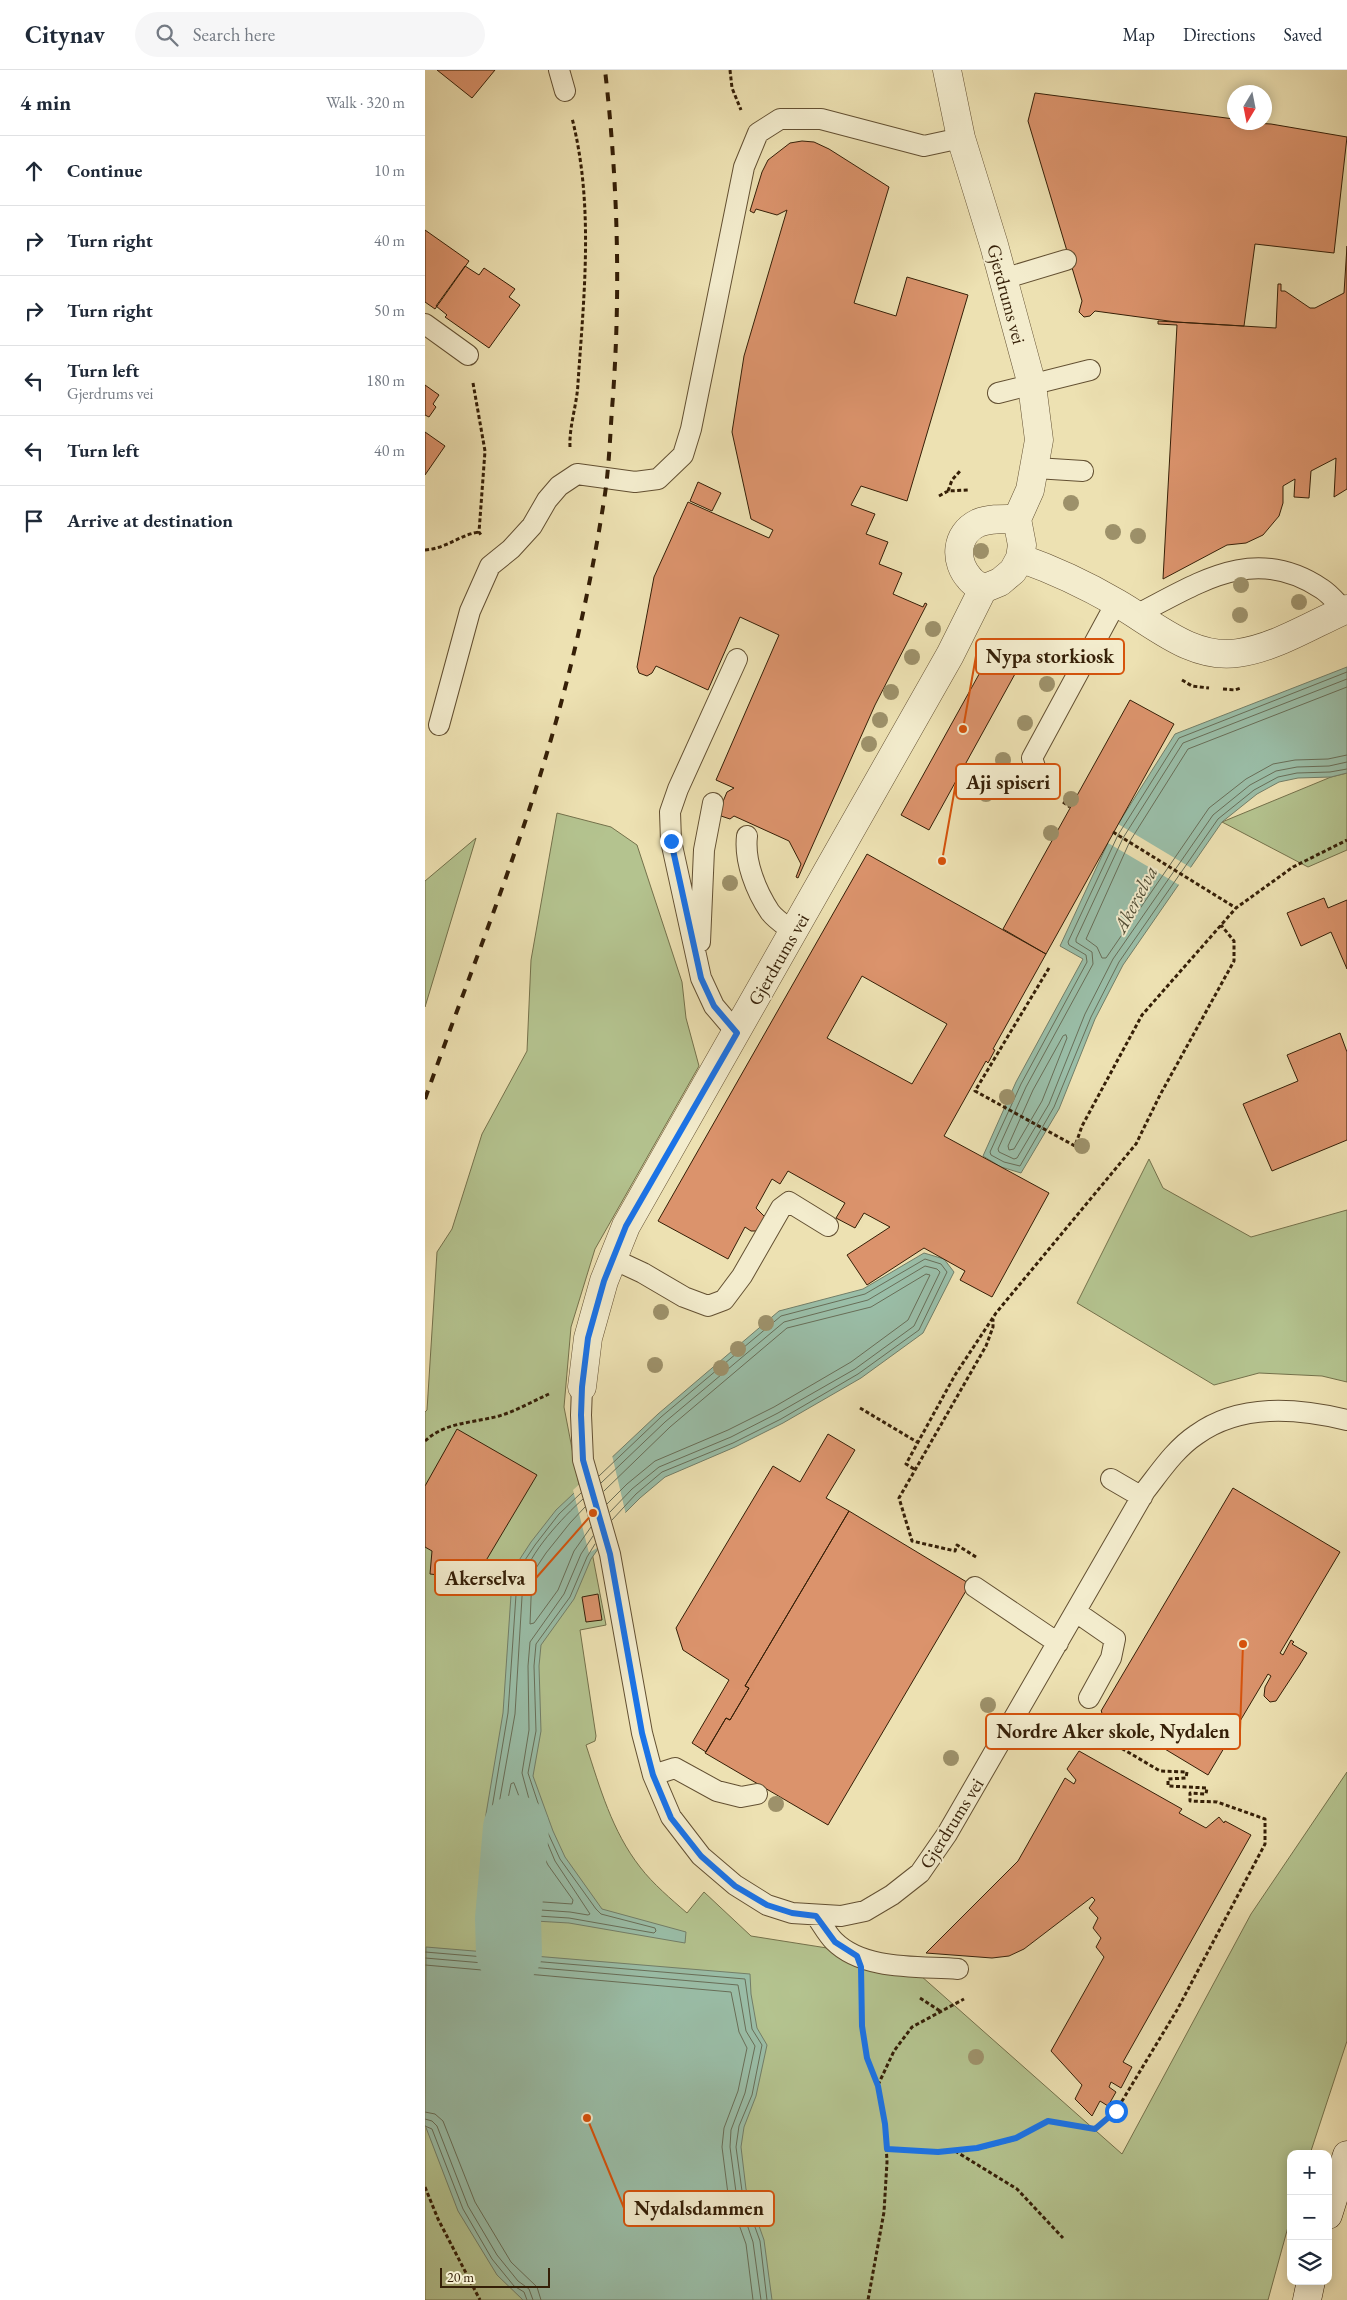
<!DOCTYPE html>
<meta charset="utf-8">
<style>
:root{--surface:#fff;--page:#f6f6f7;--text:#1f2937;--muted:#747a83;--line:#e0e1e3}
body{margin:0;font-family:"EB Garamond",serif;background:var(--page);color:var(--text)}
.controls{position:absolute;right:15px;bottom:15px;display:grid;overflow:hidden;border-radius:10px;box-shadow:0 2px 12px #0003}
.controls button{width:45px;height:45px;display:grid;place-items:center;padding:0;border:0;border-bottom:1px solid var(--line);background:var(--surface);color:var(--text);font:25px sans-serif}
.compass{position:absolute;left:802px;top:15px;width:45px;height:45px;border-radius:50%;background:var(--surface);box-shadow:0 2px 12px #0003;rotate:190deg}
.scale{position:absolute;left:15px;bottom:12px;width:110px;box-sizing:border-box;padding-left:5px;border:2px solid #351f07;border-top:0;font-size:14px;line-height:18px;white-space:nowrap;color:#351f07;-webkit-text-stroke:4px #f3eccd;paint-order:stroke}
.stop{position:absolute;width:15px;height:15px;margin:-11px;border:4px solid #1a73e8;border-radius:50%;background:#fff}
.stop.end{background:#1a73e8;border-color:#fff;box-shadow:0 1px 5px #0008}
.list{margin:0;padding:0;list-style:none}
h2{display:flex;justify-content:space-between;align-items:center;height:65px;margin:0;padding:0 20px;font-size:21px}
h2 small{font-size:16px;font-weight:400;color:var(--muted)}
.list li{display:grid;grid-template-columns:32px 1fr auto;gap:15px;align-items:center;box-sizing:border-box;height:70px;padding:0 20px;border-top:1px solid var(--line)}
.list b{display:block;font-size:19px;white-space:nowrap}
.list p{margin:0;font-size:16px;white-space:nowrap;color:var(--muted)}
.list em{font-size:16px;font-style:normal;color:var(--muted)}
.icon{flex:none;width:28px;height:28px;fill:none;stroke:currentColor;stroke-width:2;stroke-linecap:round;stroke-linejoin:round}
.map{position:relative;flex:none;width:922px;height:2230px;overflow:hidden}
header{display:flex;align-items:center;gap:30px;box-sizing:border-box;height:70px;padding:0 25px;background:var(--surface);border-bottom:1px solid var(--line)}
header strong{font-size:24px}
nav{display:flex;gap:28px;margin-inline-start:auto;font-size:18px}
.search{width:350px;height:45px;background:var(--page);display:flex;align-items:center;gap:12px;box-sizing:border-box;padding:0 18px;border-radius:28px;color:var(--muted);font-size:19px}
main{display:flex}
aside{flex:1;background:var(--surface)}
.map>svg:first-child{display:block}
.green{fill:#b4c38f;stroke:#74714b}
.water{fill:#9abea8;stroke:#727e68}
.pier{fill:#ede1b2}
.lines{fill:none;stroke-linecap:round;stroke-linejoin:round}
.shore{stroke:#686e58;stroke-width:1}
.river{stroke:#9abea8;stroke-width:66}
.building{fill:#db936c;stroke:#351f07;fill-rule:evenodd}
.lane-casing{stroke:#635032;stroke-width:22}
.street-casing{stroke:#635032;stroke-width:29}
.secondary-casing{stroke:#351f07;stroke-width:29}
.path{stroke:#351f07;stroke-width:3;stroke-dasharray:4 2.5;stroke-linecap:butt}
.lane{stroke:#f3eccd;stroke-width:20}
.street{stroke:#f3eccd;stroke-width:28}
.secondary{stroke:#f3eccd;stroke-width:28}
.rail{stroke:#351f07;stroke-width:4;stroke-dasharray:9 9;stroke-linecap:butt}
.tree{fill:#9d916a}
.route{stroke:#1a73e8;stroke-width:6}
.labels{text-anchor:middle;stroke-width:4;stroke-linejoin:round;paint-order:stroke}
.street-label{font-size:19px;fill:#351f07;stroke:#f3eccd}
.water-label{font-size:20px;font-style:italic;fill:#534f37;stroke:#f3eccd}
.leader{fill:none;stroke:#d6530c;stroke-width:2}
.callout-dot{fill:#d6530c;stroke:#f3eccd;stroke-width:2}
.callout{fill:#f3eccd;stroke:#d6530c;stroke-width:2}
.callout-label{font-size:20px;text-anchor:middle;font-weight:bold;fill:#351f07}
</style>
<header>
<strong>Citynav</strong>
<div class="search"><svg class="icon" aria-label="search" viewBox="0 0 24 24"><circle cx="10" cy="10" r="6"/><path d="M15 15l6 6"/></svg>Search here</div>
<nav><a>Map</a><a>Directions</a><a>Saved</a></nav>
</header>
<main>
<aside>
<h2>4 min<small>Walk · 320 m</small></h2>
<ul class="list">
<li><svg class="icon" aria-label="ahead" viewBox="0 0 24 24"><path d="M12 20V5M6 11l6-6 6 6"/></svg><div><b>Continue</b></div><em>10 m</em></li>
<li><svg class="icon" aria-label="right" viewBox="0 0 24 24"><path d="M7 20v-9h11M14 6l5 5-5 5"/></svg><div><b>Turn right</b></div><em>40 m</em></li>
<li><svg class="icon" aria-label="right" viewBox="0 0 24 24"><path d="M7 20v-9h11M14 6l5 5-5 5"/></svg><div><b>Turn right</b></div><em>50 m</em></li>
<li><svg class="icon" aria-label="left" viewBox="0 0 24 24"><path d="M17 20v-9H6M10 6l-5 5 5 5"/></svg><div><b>Turn left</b><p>Gjerdrums vei</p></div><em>180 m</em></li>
<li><svg class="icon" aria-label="left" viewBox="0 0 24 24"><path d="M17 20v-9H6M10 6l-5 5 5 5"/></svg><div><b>Turn left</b></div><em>40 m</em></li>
<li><svg class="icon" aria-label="arrive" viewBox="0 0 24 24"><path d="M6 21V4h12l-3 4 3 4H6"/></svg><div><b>Arrive at destination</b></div></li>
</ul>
</aside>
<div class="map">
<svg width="922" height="2230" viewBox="0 0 922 2230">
<rect width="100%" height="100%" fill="#ede1b2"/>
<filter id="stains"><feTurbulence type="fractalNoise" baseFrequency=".004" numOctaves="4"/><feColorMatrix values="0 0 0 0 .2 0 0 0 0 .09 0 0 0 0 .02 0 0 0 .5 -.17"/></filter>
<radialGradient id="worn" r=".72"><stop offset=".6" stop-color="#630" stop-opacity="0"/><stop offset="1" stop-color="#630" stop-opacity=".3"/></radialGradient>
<path class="green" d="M922,703V780L883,797L797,752L906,707Z
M132,743L186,757L212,775L257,912L261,948L274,996L170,1179L146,1257L139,1337L181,1555L155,1560L171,1666L170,1671L161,1675C175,1718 187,1761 215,1797C228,1814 246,1829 262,1843L279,1822L326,1866L478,1890L697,2084L826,1844L922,1702V1971L885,2084H866V2146L843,2230H0V1342L2,1340L12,1182L27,1159L57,1064L102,981L106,890Z
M51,768L0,937V811Z
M724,1089L738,1118L826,1167L922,1140V1312L897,1306L834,1303L789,1315L652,1233Z"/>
<path class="water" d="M922,597V703L906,707L873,708L854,712L832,724L797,752L698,895L670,949L634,1039L596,1103L576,1097L558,1086L591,1012L658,889L635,876L688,762L750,664Z
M499,1183L519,1189L529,1202L498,1263L436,1308L358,1353L310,1377L240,1407L215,1428L194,1449L166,1489L149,1529L116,1575L114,1596L116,1661L108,1706L128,1761L140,1787L177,1839L261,1862L260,1873L144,1853L76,1849L70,1835L63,1831L56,1810L57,1783L61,1744L78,1643L87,1510L89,1498L106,1472L131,1440L233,1344L354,1241L438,1219Z
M1,1877L325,1904L326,1924L332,1958L342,1975L331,2026L319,2057L316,2077L321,2119L339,2170L347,2230H98L72,2205L33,2141L0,2055Z"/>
<path class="pier" d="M693,754L768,799L756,816L683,773Z
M187,1385L201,1445L180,1473L164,1483L148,1420Z"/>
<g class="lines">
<path class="shore" d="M922,602L754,668L693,765L643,872L644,875L661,885L662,892L596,1014L565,1082L566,1085L579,1092L595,1096L629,1037L666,947L694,892L793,749L829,720L853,707L872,703L905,702L922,699
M922,609L758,673L698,768L651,869V872L667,882L668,894L601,1017L573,1079L574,1082L589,1089L592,1088L624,1034L660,944L688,889L788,745L825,715L851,701L872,697L904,696L922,692
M922,617L763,679L705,771L661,869L672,877L677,888H681L784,738L821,709L848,694L870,690L903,689L922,685
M641,965L642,968L617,1031L589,1079L584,1080L583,1076L608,1020L638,966Z
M174,1406L236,1347L356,1246L440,1224L500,1189L516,1194L522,1202L494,1260L433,1304L356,1349L308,1373L237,1402L211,1424L187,1450
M176,1413L240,1352L359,1252L443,1230L500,1196L512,1199L515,1202L489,1256L430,1299L353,1343L306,1367L234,1397L207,1419L185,1442
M179,1421L245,1357L362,1258L446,1237L501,1204L505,1205L483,1250L426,1292L349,1337L303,1360L230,1391L202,1414L182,1434
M156,1423L134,1444L110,1475L94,1499L92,1510L83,1643L66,1744L61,1809L67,1827L74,1832L81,1844L144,1848L229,1863L231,1861L230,1858L176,1844L171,1839L135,1789L123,1763L103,1703L111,1661L109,1596L111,1574L145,1527L162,1487L170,1474
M158,1429C138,1447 103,1484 98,1510L90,1644L72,1745L68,1784L67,1809L72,1823L86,1838L145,1842L163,1845L165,1844L130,1791L104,1729L97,1703L104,1660L103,1596L105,1572L139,1524L156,1484L168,1466
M160,1437L145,1453L121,1483L107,1504L105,1554L109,1553L133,1520L149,1481L166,1457
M89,1713L110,1769L123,1795L148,1830L147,1834L90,1830C84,1824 77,1817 75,1808C71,1784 81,1739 86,1714Z
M0,1882L320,1909L327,1959L337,1975L327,2025L314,2056L311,2077L317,2121L335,2171L342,2230
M0,1888L313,1915L321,1961L330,1976L320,2023L306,2060L305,2077L311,2122L328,2172L336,2230
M0,1895L306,1922L314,1962L322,1978L313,2021L299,2058L297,2077L303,2124L321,2174L328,2230
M0,2042L10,2044L18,2051L50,2132L86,2192L112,2217L116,2230
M0,2049L7,2051L12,2056L43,2136L72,2185L93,2211L104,2219L108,2230
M0,2056L7,2059L38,2139L67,2189L89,2216L99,2222L102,2230"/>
<path class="river" d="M84,1883L83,1849L91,1758"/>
</g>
<path class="building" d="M12,0H70L47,28Z
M610,23L809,49V52L846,54L922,67L909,183L830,174L819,256L751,252L670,241L665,246L659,247L654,242L657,231L603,51Z
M377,71L389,72L404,79L464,117L429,233L471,246L482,207L543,225L482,431L436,416L426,435L450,444L441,464L463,472L454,494L477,503L468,524L498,537L500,533L502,534L450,635L373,808L371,807L376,794L364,771L309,746L305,749L296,746L294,741L302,722L309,718L291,710L354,565L315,547L283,620L231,596L227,603L222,606L214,603L212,597L229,507L263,432L344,468L348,460L326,449L307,362L319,286L362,140L352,145L331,139L329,143L325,141L337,102L343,90L365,73Z
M0,160L44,191L10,239L0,232Z
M922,176V419L909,427L911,388L886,401L884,428L869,427L870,409L858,416V433L854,446L838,465L821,473L802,475L738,509L752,255L733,254V251L851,258L853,214H856V221H860L885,238H890L919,223Z
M40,196L54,205L59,198L90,219L84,227L95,235L64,278L20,247L22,245L11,236Z
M0,315L14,325L8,334L11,337L4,347L0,345Z
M0,362L20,376L0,405Z
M273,412L296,423L287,441L265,431Z
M573,570L601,584L504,760L476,745Z
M705,630L749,654L621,884L578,859Z
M442,784L621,884L568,979L570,980L563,993L561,991L519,1066L624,1123L567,1227L535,1210L540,1201L499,1178L442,1215L422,1185L465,1157L439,1143L430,1158L411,1148L420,1133L363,1101L355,1114L347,1109L331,1138L340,1147L333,1161H326L320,1157L303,1189L233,1151ZM437,906L522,954L487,1014L402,968Z
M899,828L903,838L922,830V899L906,862L876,876L862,843Z
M915,963L922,982V1070L847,1101L818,1034L873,1011L862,985Z
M32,1359L112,1405L50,1509L5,1504L7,1481L0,1477V1416Z
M403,1364L430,1380L401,1428L424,1441L320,1616L324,1618L305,1650L301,1648L281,1682L267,1673L304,1610L258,1580L251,1558L348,1396L375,1412Z
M808,1418L915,1482L855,1583L858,1585L866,1570L869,1572L867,1574L882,1583L874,1596L851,1631L845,1632L839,1626L840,1617L846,1606L843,1604L783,1705L705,1658L698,1671L670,1655L677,1642L676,1641Z
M424,1441L545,1514L403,1755L280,1683L301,1648L305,1650L324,1618L320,1616Z
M173,1524L177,1550L161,1552L157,1527Z
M654,1681L757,1739L754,1743L781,1758L794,1747L799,1753L800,1751L826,1765L698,1992L707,1997L696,2018L686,2012L684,2017L691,2022L683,2036L675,2031L667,2046L650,2029L657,2015L626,1981L679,1887L671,1877L676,1868L668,1858L673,1848L664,1838L670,1830L667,1827L599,1879L584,1886L567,1888L501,1883L593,1791L640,1708L649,1714L651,1710L642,1699Z"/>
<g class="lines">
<g class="lane-casing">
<path id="lane" d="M134,0L140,21
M578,209L641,190
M0,254L43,285
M573,323L665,300
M611,398L658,401
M711,545C774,513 829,473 897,519C905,524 912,533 919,540
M14,655L45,541L65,496L86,479L107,456L122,430L134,416L152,404L210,412L233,409L258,385L266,359L319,97L333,63L355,49H396L499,76L536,68
M616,715L607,688L691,533
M322,766C319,791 331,821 345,842C351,850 361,856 369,862
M275,872L279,780L288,733
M312,963L289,936L276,908L246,771L245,742L253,719L312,589
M188,1189L218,1203L259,1227L283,1236L299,1230L317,1206L356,1138L364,1132L403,1156
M157,1317L156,1345L158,1390L185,1484L217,1663L228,1705L246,1747L276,1786L310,1815L342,1835L367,1843L416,1846L440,1841L467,1825L495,1803L522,1764L720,1421C735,1402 750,1379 771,1365C815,1333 872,1338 922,1350
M686,1409L717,1427
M550,1517L633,1573
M651,1542L690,1569L686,1588L664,1628
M228,1705L250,1698L292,1721L316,1727L332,1724
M391,1846C397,1854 402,1864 409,1871C439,1901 494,1896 533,1899"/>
</g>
<g class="street-casing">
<path id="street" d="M522,0L536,68L569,175L607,315L614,370L605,420L592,449L597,475L595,488L588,501L575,512L558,519C554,516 548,513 545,509C529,492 530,464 553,453C565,448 580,449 592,449
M595,488C629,500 661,515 692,533C729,554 767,590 813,583C850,578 888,554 922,539
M157,1317L163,1268L179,1211L201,1156L525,585L558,519"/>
</g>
<g class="secondary-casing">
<path id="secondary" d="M903,2145L922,2085
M882,2230L886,2211"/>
</g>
<path class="path" d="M305,0L307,18L316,40
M48,313L60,381L54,462L56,465
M145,377C144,356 152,335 153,313C159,225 169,135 147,48
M523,421L527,410L535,401
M514,426L523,421L544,420
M0,480C23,478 34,465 54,462
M757,610L767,616L784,618
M798,619L810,620L816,618
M638,732L645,737
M688,762L811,838
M624,898L550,1021L650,1076L657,1056L717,945L811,838L868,797L922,770
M435,1338L492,1372
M0,1371C20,1352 48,1353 74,1346C91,1341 108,1331 124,1324
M489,1399L481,1394L530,1305L571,1243L711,1074L735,1025L809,891V871L796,855
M551,1487L532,1475L530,1481L487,1471L474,1428L561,1276L568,1257V1249
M437,1918V1956L442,1988L453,2016L460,2054L462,2092L459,2142L443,2230
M495,1928L515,1941
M453,2015L469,1981L487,1957L539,1929
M462,2079L513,2082L552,2079L591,2069L623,2051L670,2059L691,2041L752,1940L840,1774V1749L792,1732L765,1731V1723L781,1724L782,1718L743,1716V1709L761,1708L762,1702L735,1701L664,1659V1656
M530,2081L592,2119L638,2168
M0,2117L13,2149L55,2230"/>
<use href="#lane" class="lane"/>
<use href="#street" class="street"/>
<use href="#secondary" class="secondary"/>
<path class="rail" d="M0,1029C46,899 99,771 135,637C154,567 169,496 180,424C184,396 185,368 187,339C196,226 193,113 180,0"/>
</g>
<g class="tree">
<circle cx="646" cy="433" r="8"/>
<circle cx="688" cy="462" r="8"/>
<circle cx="713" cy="466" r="8"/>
<circle cx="556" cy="481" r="8"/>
<circle cx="816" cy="515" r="8"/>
<circle cx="874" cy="532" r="8"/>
<circle cx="815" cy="545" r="8"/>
<circle cx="508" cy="559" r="8"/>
<circle cx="487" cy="587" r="8"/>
<circle cx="622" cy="614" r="8"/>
<circle cx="466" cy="622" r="8"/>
<circle cx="455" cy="650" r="8"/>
<circle cx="600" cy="653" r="8"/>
<circle cx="444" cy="674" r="8"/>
<circle cx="578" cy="690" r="8"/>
<circle cx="561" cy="724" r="8"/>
<circle cx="646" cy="729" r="8"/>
<circle cx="626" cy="763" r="8"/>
<circle cx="305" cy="813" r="8"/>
<circle cx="582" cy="1027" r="8"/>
<circle cx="657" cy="1076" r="8"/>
<circle cx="236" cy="1242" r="8"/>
<circle cx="341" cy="1253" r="8"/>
<circle cx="313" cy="1279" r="8"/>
<circle cx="230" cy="1295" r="8"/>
<circle cx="296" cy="1298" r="8"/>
<circle cx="563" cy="1635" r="8"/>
<circle cx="526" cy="1688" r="8"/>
<circle cx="351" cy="1734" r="8"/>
<circle cx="551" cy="1987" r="8"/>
</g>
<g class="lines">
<path class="route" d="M246,771L276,908L289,936L312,963L201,1156L179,1211L163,1268L157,1317L156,1345L158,1390L185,1484L217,1663L228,1705L246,1748L276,1786L310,1816L342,1835L367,1843L391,1846L410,1872L432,1886L436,1897L437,1956L442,1988L453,2016L460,2054L462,2079L513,2082L552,2078L591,2068L623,2051L670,2059L691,2041"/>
</g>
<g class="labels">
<g class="street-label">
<text transform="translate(582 224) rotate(75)" y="7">Gjerdrums vei</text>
<text transform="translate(353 889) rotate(-60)" y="7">Gjerdrums vei</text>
<text transform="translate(526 1753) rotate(-58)" y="7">Gjerdrums vei</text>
</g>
<g class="water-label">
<text transform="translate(710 829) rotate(-62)" y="7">Akerselva</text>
</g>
</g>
<path class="leader" d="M538 659L551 586M517 791L531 712M168 1443L111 1508M818 1574L815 1661M162 2048L199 2138"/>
<g class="callout-dot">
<circle cx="538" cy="659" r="5"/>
<circle cx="517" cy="791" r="5"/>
<circle cx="168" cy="1443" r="5"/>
<circle cx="818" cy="1574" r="5"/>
<circle cx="162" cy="2048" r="5"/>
</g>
<g class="callout">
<rect x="551" y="569" width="148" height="35" rx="5"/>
<rect x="531" y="694" width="104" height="35" rx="5"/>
<rect x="10" y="1490" width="101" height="35" rx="5"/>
<rect x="561" y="1644" width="254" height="35" rx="5"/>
<rect x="199" y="2121" width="150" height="35" rx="5"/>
</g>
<g class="callout-label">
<text x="625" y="593">Nypa storkiosk</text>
<text x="583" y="719">Aji spiseri</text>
<text x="60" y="1515">Akerselva</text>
<text x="688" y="1668">Nordre Aker skole, Nydalen</text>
<text x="274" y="2145">Nydalsdammen</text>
</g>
<rect width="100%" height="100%" filter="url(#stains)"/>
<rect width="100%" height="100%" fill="url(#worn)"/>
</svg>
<div class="controls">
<button>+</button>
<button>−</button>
<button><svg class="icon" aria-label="layers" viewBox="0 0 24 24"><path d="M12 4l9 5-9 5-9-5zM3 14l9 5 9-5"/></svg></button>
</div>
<svg class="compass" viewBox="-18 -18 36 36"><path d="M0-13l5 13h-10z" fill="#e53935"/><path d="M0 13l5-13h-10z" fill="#747a83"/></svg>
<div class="scale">20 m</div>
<div class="stop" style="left:691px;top:2041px"></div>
<div class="stop end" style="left:246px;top:771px"></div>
</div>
</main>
